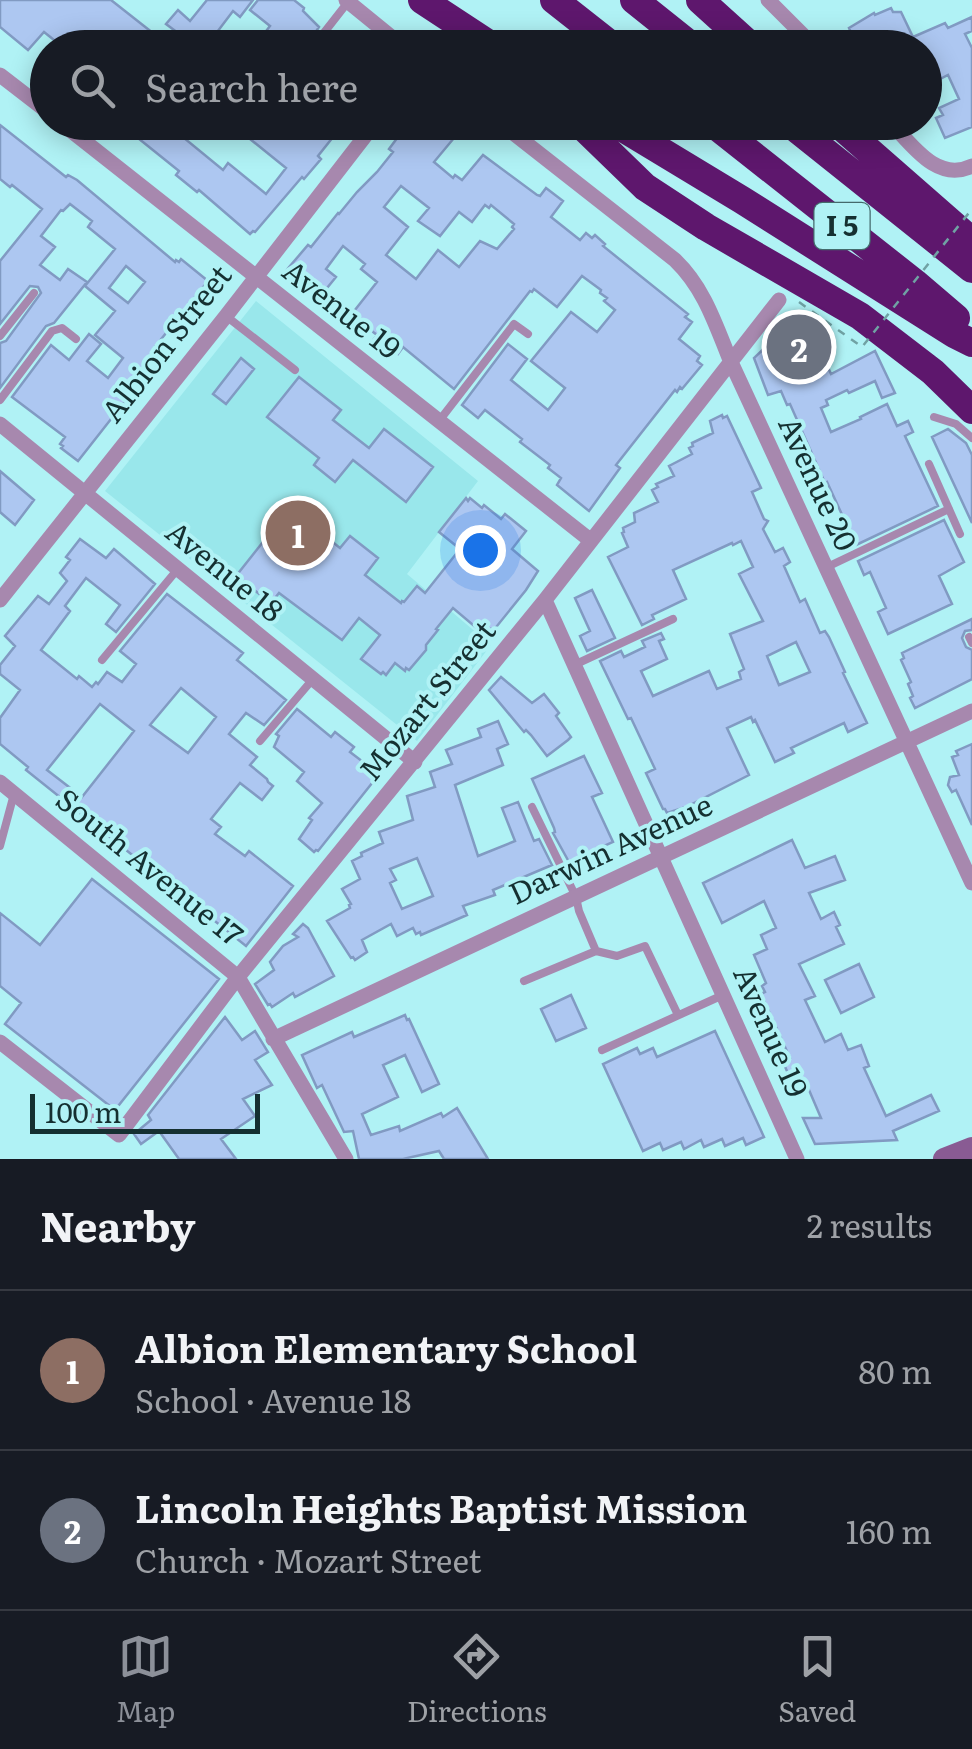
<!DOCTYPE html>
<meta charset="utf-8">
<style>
:root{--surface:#171b24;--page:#242831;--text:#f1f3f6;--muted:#9ea1a6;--line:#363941;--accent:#8c9099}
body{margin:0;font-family:Literata,serif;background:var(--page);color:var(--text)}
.scale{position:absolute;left:30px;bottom:25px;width:230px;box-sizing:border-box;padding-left:10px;border:5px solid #153031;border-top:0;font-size:28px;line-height:35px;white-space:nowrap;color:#153031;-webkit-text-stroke:8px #b0f2f5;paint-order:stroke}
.you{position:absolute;left:480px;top:550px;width:35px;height:35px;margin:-25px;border:8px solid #fff;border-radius:50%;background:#1a73e8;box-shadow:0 0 0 15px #1a73e833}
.badge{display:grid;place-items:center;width:65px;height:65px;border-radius:50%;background:var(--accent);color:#fff;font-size:32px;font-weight:700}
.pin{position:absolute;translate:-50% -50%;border:5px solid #fff;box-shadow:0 2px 10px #0006}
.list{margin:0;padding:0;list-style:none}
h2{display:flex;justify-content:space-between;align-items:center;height:130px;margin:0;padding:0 40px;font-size:42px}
h2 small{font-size:32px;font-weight:400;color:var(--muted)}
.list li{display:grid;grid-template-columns:65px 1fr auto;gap:30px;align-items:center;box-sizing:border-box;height:160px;padding:0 40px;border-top:2px solid var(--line)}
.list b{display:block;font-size:38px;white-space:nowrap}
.list p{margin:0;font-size:32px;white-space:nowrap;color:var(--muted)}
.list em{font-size:32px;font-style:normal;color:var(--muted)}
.icon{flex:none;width:55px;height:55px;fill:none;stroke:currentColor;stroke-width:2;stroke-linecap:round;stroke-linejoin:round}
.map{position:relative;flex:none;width:972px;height:1159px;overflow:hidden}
.search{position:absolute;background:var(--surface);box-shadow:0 5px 25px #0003;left:30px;right:30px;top:30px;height:110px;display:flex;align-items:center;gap:25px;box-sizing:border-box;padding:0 35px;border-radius:55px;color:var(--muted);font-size:38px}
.sheet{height:450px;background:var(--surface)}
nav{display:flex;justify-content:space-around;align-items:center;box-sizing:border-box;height:140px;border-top:2px solid var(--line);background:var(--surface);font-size:28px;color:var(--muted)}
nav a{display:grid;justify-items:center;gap:5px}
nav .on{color:var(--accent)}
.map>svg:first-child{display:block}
.built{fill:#99e7eb}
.building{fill:#adc7f1;stroke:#819ac2;stroke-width:2.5;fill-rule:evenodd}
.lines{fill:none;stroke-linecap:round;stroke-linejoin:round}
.service{stroke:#a788ae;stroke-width:8}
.minor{stroke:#a788ae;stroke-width:15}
.secondary{stroke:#895b93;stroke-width:22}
.motorway{stroke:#5e176d;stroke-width:28}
.path-bridge{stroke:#70a2a4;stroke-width:2.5;stroke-dasharray:8 8;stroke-linecap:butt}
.labels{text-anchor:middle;stroke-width:8;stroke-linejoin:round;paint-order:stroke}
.shield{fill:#b0f2f5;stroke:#446a6c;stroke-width:2.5}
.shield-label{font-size:28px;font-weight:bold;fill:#153031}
.street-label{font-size:30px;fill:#153031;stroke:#b0f2f5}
</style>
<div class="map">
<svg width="972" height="1159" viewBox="0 0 972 1159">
<rect width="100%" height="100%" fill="#b0f2f5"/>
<path class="built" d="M256,301L478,481L407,574L491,645L417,741L105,491Z"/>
<path class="building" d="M0,0H111L163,41L157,48H125L108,34L98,48H64L44,32L28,50L0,27Z
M207,0H253L240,17L233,11L205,48H198L166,24L178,10L190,21Z
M258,0H294L304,8L303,11L319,27L305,48H253L270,26L250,10Z
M891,8L893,12H901L913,37L945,23L948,28L972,17V31L965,34L972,48V127L945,138L936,118L943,115L939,108L959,99L948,75L938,80L924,48H858L849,28L874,13L875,15Z
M118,122H183L190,128L184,138L223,170L228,163L266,194L286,168L229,122H345L318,156L321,159L304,179L302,177L255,232L253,231L250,234L199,190L197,192L176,175L179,171Z
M416,122H447L459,132L434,162L453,178L455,175L462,180L483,155L537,195L540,196L546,188L563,201L551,217L580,240L586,233L592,238L595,235L605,244L603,246L688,314L685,317L692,322L679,339L700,356L697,361L702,365L682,389L680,387L677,392L675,390L616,465L620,468L589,511L557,485L561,478L548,468L550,465L520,442L522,439L485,410L478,418L462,405L508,344L527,359L511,380L548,410L565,388L531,361L571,312L597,332L615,310L604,301L607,298L600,293L601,290L582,276L557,307L534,289L532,292L530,291L454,389L403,347L398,354L389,347L387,350L374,339L377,335L351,315L377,282L361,269L365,264L343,246L326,269L336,277L318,299L284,273L308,245L311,247L338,213L339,214L357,192L377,172L393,152L389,149L404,129L408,133ZM401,186L429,208L418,221L440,236L459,212L472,222L485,205L489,208L491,205L514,224L512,227L514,229L497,249L480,241L459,267L438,250L416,279L386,255L408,227L384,207Z
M0,125L66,177L68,175L77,180L175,262L176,260L179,262L181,259L208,281L154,348L152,351L155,353L143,368L148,372L78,461L61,448L63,446L60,444L65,437L12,397L51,345L69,360L89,334L101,344L87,361L108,378L123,358L95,335L115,311L85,286L115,249L88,227L92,221L70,204L63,211L61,210L41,236L55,247L40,265L60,280L68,269L87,282L54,323L46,326L0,388V343L6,341L41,293L38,287L30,286L0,324V261L42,209L12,185L10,187L0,179ZM126,266L145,282L128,303L109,288Z
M806,319L831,374L875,351L895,393L882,398L875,381L849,393L847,390L826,400L828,405L821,408L831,432L861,419L860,417L887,404L897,426L908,421L913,432L905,436L938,506L856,545L827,482L825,483L790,404L787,405L781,391L768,395L754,358L773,340L772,338Z
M241,358L254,369L226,404L213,394Z
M299,377L341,410L333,420L369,448L384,429L433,467L406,502L353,460L335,482L314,465L319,458L267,417Z
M722,415L723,418L727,416L761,488L752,492L764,519L768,521L763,529L775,552L783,548L790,562L784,566L800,602L805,599L820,633L825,631L829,637L845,672L843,673L867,723L848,732L844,723L791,748L794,753L775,762L755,720L753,722L751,717L727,728L749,775L686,807L667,813L665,809H663L646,773L655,769L631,718L628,719L600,661L621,651L624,657L645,647L642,641L661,633L664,639L659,641L667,659L641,671L653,696L709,671L717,689L741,679L739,672L744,669L730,634L763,621L739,574L753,567L741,541L733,545L732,543L673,570L686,599L652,615L654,619L642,625L608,557L628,547L622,533L624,532L623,528L635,522L634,513L658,502L652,490L658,487L656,484L674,476L669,466L692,454L689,448L693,446L692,443L713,433L710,421ZM796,642L810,672L779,685L767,656Z
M948,429L966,443L972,455V523L932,437Z
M0,471L34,500L15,525L0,512Z
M466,498L468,501L470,498L482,508L484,505L501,519L505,514L526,531L512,549L538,571L526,590L493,631L491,629L486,636L453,608L436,629L438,630L426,645V650L409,670L406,668L405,671L395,663L386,675L383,672L381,674L361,659L380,635L359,618L342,640L279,593L271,603L236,576L290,508L340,548L350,536L378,558L365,575L401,603L402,601L404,602L417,586L425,593L460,549L439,532Z
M944,520L964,562L939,576L952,604L888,634L878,612L886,608L870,572L864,575L858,561Z
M80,539L106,558L114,549L155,584L116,632L106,624L120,605L86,578L65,606L70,611L41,650L77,679L79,676L92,687L96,682L98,684L107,672L122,682L136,664L120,651L167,594L243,653L237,660L286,700L264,725L246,713L229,734L257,757L250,765L267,779L268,782L273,786L262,800L240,783L211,819L221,827L215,834L245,856L249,851L293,886L246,946L26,770L28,767L0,744V718L20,690L0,674V665L15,646L5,636L38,596L49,604L67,581L60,573L70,560L66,557ZM181,688L216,717L188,753L150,725ZM100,704L134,731L82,797L47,770Z
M592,590L615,638L587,651L580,636L590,631L575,598Z
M972,619V630L965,631L962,638L966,647L972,650V679L915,708L910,698L913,696L908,684L911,682L901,660L904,658L902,653Z
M501,677L532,703L544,694L559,713L556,716L571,737L568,740L547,756L531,735L526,730L524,732L489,690Z
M297,709L331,737L335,732L354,747L350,752L371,768L384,751L392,758L318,851L316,850L314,852L299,839L312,820L309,818L322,803L297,781L304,772L274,747L279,736L276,734Z
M498,721L508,744L497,749L503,765L455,785L478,856L515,841L502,808L518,802L534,841L539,839L552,865L493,890L495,895L463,906L467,915L421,935L420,932L416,934L413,928L397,936L391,924L362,940L367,952L355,960L353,957L351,958L327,921L350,908L349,905L351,904L342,889L360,879L352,861L362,856L361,853L383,843L379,832L413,820L407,796L435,787L430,772L452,764L446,750L481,737L478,729ZM417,858L433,896L402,909L390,883L396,880L390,869Z
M972,744V825L956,790L952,792L948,785L950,777L959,775L952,757L958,755L956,751Z
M584,756L602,793L592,797L613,842L569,862L553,833L555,832L554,828L532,779Z
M792,840L805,868L835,856L845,880L809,893L821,919L834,912L840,925L836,927L844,944L799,964L815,996L805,1000L825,1042L841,1034L848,1050L861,1045L869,1066L864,1068L886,1116L931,1095L939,1111L893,1131L897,1140L815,1144L803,1118H821L809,1090L804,1091L798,1075L790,1078L783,1062L790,1058L761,994L765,992L762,986L766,983L754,955L767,949L761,935L776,928L764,901L722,923L703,883Z
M92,879L219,979L115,1110L5,1024L21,1003L0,986V913L40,945Z
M303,924L308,928L334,976L295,997L293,993L272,1007L270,1004L268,1005L255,984L274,970L270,962L283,946L298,937L293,934Z
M859,964L874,997L841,1013L825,980Z
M571,995L586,1028L556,1041L541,1009Z
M405,1015L407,1020L409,1019L439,1084L422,1092L405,1055L383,1065L398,1097L362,1114L371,1135L399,1126L400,1131L441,1113L443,1117L457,1108L488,1159H444L439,1151L403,1159H359L353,1131L344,1132L322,1085L317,1088L302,1055L352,1032L354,1037Z
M225,1017L242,1040L255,1031L268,1052L255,1060L272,1085L243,1099L255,1116L221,1139L236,1159H179L159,1131L141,1144L134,1134L151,1120L148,1115Z
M715,1031L764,1137L746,1145L743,1138L725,1146L722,1139L704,1147L701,1140L684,1149L681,1142L663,1150L660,1143L643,1151L603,1064L637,1048L640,1054L653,1048L657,1057Z"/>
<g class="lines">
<path class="service" d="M312,48L348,2
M226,316L295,370
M0,336L34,293
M0,400L52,331L62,328L76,339
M934,417L956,424L972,438
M439,421L514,324L528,334
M929,464L960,534
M825,568L949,509
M969,637L972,643
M102,660L177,570
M574,665L673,619
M260,741L313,679
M532,807L576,897L579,911L596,951
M0,846L14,794
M524,981L596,951L617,956L645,946L678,1015
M602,1050L723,995"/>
<path class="minor" d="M346,0L405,48
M768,0L816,48
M0,75L48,112
M60,122L590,540
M499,122L675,260C704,288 715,323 730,360L972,883
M890,122C912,145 937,183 972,166
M0,424L415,762
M0,600L226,316L376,122
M545,600L797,1159
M0,782L238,977L346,1159
M273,1039L972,711
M0,1042L119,1135L238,977L545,600L779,300"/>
<path class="secondary" d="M944,1159L972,1148"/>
<path class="motorway" d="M422,0L495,48
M554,0L615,48
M634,0L694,48
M700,0L753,48
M578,122L645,187L706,227L860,316L933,372L972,410
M613,122L742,200L954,334L972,343
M711,122L915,283L956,318
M788,122L972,269
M836,122L972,241"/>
<path class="path-bridge" d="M799,302L862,347L972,209"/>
</g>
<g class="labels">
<rect class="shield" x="814.5" y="203" width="55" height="46" rx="8"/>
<g class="shield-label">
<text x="842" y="236">I 5</text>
</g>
<g class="street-label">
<text transform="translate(341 310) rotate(38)" y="10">Avenue 19</text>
<text transform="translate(167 344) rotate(-52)" y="10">Albion Street</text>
<text transform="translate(817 484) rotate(65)" y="10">Avenue 20</text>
<text transform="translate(224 572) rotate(39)" y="10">Avenue 18</text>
<text transform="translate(428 701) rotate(-51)" y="10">Mozart Street</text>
<text transform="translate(611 850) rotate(-25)" y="10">Darwin Avenue</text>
<text transform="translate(149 868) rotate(39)" y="10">South Avenue 17</text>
<text transform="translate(770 1032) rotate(66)" y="10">Avenue 19</text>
</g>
</g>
</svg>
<div class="scale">100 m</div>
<div class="you"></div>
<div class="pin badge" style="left:298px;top:533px;background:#8d6e63">1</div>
<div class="pin badge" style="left:799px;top:347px;background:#6b7280">2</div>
<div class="search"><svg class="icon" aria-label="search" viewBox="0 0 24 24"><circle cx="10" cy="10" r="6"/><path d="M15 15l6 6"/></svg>Search here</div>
</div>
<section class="sheet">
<h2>Nearby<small>2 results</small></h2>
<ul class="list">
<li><span class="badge" style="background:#8d6e63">1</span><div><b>Albion Elementary School</b><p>School · Avenue 18</p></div><em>80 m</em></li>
<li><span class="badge" style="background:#6b7280">2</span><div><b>Lincoln Heights Baptist Mission</b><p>Church · Mozart Street</p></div><em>160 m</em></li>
</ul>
</section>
<nav>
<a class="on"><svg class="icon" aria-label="map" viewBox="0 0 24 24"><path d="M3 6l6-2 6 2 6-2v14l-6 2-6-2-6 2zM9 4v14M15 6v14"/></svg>Map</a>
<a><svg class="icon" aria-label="directions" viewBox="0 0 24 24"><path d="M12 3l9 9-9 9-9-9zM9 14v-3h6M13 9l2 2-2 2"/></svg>Directions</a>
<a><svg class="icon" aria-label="saved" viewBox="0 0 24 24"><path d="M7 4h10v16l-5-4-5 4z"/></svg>Saved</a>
</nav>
